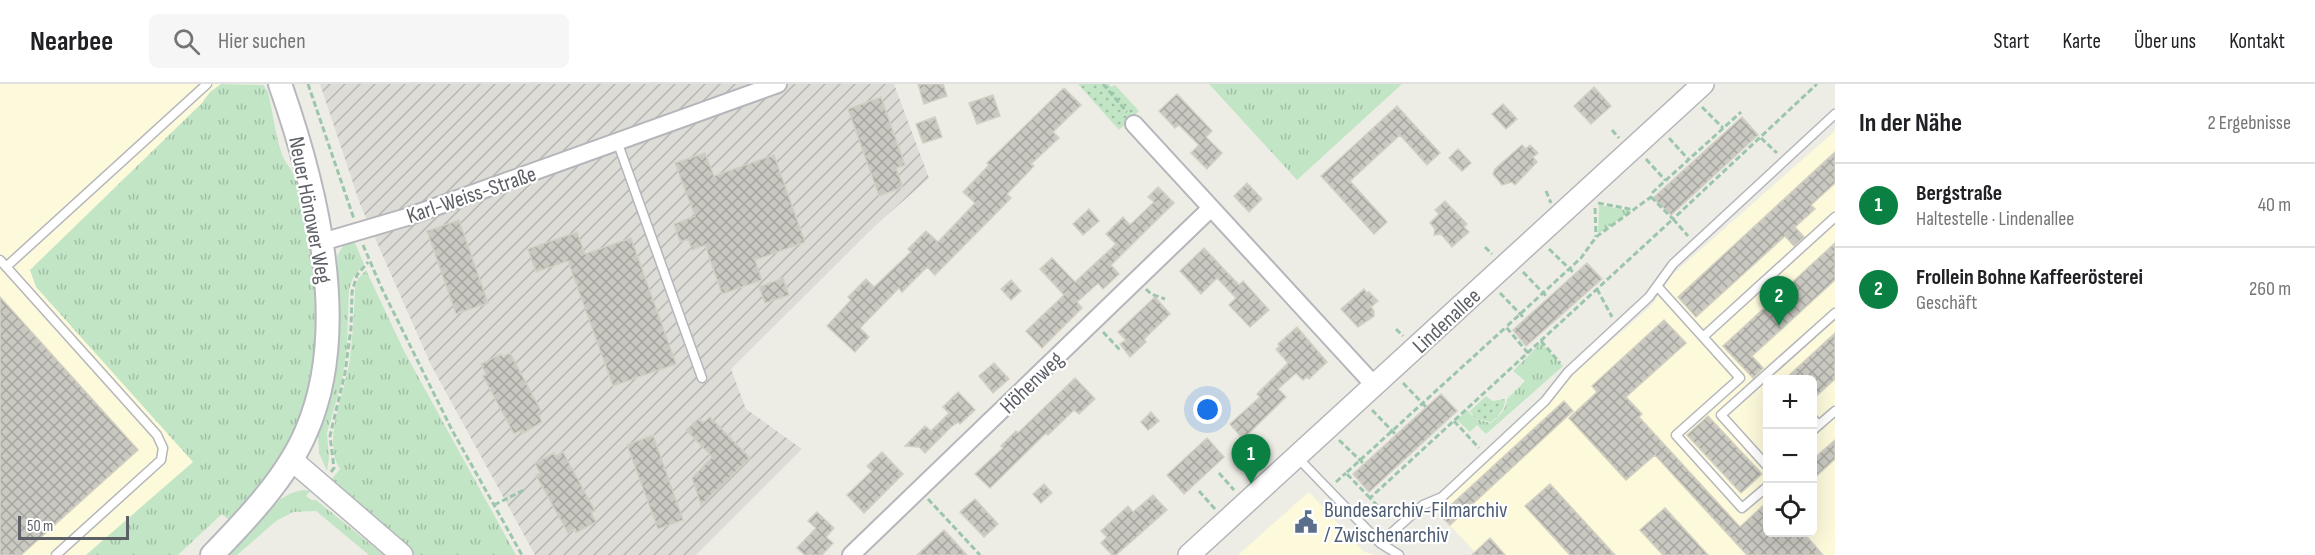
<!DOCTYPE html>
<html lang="de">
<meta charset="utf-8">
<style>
:root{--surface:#fff;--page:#f6f6f6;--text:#202124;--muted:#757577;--line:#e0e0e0;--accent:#0b8043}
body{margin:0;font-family:"Sofia Sans Condensed",sans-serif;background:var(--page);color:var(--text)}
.controls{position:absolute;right:18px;bottom:18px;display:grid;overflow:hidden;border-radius:9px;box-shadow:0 6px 24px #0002}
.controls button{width:54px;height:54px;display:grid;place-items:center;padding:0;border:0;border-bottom:2px solid var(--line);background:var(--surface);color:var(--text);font:30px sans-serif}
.scale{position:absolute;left:18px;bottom:15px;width:111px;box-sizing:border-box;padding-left:6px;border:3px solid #5c5f65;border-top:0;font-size:16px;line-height:21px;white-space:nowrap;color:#5c5f65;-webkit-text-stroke:4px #fff;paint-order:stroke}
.you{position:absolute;left:1208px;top:326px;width:21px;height:21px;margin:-15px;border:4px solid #fff;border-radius:50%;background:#1a73e8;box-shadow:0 0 0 9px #1a73e833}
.badge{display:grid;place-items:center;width:39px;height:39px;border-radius:50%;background:var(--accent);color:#fff;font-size:20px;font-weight:700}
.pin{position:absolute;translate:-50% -50px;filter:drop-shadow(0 2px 3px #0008)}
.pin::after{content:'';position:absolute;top:32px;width:21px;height:18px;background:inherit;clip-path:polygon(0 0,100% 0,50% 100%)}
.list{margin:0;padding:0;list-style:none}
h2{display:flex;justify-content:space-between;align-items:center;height:78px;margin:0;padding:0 24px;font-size:26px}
h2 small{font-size:20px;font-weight:400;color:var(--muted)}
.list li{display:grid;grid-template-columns:39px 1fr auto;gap:18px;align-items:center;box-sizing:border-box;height:84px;padding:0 24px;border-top:2px solid var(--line)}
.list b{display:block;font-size:22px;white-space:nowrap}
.list p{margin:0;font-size:20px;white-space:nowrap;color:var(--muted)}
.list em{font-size:20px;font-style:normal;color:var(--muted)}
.icon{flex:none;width:33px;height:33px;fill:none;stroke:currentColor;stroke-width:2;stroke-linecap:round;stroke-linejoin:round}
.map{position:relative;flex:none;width:1835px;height:471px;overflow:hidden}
header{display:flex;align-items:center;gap:36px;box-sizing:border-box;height:84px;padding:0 30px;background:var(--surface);border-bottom:2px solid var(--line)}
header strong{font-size:28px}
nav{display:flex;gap:33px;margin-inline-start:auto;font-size:21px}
.search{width:420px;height:54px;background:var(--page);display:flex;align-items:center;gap:15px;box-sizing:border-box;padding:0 21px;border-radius:9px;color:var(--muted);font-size:22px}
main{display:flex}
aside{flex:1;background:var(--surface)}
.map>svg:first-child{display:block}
.commercial{fill:#fdf9db;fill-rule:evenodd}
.industrial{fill:url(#industrial-furrows)}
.grass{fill:url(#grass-tufts)}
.park{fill:url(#park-dots)}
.building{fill:url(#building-cross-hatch);stroke:#d3d0c3;stroke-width:1.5}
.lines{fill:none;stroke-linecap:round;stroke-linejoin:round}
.service-casing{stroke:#b5b6bb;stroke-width:11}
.minor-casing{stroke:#b5b6bb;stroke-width:20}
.tertiary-casing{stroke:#b5b6bb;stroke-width:24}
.secondary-casing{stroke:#b6b8be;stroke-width:26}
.path{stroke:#9bc6ac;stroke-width:3;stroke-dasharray:6 3;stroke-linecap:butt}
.service{stroke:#fff;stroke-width:8}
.minor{stroke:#fff;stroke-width:16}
.tertiary{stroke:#fff;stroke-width:21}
.secondary{stroke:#fff;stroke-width:22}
.labels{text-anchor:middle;stroke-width:4.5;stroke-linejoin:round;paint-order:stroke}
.street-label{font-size:22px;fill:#5c5f65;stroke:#fff}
.service-label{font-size:22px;fill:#4e5e75;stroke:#fff;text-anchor:start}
</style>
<header>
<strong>Nearbee</strong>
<div class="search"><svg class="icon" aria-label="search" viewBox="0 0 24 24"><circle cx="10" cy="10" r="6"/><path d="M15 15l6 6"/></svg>Hier suchen</div>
<nav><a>Start</a><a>Karte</a><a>Über uns</a><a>Kontakt</a></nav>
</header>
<main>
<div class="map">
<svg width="1835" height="471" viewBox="0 0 1835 471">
<defs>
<pattern id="industrial-furrows" width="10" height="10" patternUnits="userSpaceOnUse" patternTransform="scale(1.5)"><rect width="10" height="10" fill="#dddcd7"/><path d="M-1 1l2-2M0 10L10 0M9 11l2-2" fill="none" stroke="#b6b6b2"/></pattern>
<pattern id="grass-tufts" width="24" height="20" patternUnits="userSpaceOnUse" patternTransform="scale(1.5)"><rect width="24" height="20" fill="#c2e5c6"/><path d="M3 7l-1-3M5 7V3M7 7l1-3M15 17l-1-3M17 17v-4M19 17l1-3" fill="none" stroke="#a1bda4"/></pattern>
<pattern id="park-dots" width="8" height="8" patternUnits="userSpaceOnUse" patternTransform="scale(1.5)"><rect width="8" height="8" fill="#c2e5c6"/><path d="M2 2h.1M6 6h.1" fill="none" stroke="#a1bda4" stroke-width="1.8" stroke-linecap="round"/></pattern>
<pattern id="building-cross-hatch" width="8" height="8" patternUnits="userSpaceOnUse" patternTransform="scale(1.5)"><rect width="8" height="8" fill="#c9c8c1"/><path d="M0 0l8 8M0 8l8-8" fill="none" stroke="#a6a6a0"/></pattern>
</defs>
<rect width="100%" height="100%" fill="#eeede5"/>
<path class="commercial" d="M0,0H252L222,430L178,471H0Z
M1835,47V471H1472L1475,468L1433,423L1576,288L1652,221L1673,190ZM1768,296H1812V448H1768Z
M1309,408L1363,467L1374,471H1238Z"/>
<path class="industrial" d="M320,0H894L929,94L875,142L731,285L746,325L802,365L696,471H535L431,281L360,120Z"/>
<path class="grass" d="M221,0L263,1L268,8C273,28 275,51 282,70C285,79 292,85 295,94C319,165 326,265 298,335C283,374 257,406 232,438L222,430L178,471H86L193,378L36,203L30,186L202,19L210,8Z
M1209,0H1402L1297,96Z
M1599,121L1631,127L1598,150Z
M354,157L364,180L353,194L349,205L347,264L342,296L327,349L329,374L327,387L319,369L318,351L331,305L338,265L340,231L337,172L343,162Z
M366,186L404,267L516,471H413L331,396L340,385C321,357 347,305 350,273C353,250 354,227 355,204L358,195Z
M1541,259L1563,282L1486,350L1477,341L1470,348L1457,336L1467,326L1475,335L1491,339C1499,332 1507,325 1507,315L1525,297L1513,287Z
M304,406L310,407L306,412L311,416H316L384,471H369L316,427L293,428L276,437L237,471H228C248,451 274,408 304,406Z"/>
<path class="park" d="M1078,0H1109L1111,3L1115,1L1139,27L1119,46Z
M1486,312L1492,317L1505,315C1506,324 1498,332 1491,338L1475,335L1470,327Z"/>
<path class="building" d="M918,0H943L947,12L924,20Z
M1594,3L1611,22L1591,40L1574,22Z
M1064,4L1081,21L1053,48L1059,54L1031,80L1034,82L1007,110L1011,114L935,191L927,183L902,208L899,204L860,244L869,253L855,268L827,242L851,216L848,213L866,195L874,203L911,168L908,165L926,147L938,158L975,119L963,108L989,81L987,79Z
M1177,10L1212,47L1206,53L1222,69L1207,85L1191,69L1199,61L1179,41L1175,44L1159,27Z
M993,11L1000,32L977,40L969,19Z
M881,13L905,81L896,84L903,103L879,112L848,25Z
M1503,20L1517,35L1506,45L1492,30Z
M1397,22L1440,69L1427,81L1400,51L1350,97L1387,138L1374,150L1321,92Z
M935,33L942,53L923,59L916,40Z
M1742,33L1758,51L1671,131L1653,114Z
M1522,61L1526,65L1530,61L1538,69L1533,73L1537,78L1515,101L1512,98L1502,101L1493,90L1495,85Z
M1458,65L1471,79L1462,87L1449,74Z
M1835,68V99L1811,121L1815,125L1795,143L1804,153L1794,162L1785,152L1696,233L1678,213Z
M705,69L714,92L774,71L805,158L755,176L762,196L722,210L705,161L692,166L688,155L680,158L674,140L695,132L675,79Z
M1247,99L1262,115L1249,128L1234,112Z
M1158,103L1174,119L1111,181L1119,190L1103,205L1098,199L1077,218L1082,224L1042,264L1026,247L1064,211L1040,185L1052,174L1075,198L1116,160L1106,150L1123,133L1130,141L1154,118L1148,113Z
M1445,117L1467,140L1464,143L1469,148L1452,163L1441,150L1434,151L1435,145L1430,139L1439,130L1435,126Z
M1089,125L1099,137L1083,151L1073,140Z
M459,136L488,219L456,230L427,147Z
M577,148L585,170L631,154L676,280L613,302L568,177L536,188L528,165Z
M1835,159V196L1752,272L1763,284L1753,294L1723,262Z
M1204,164L1239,201L1243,197L1269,226L1250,243L1229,221L1236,214L1217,194L1201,210L1180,187Z
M1587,179L1602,195L1526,262L1513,246Z
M783,194L789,211L765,219L759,203Z
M1011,196L1021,207L1011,216L1001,205Z
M1364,205L1367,209L1369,208L1378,217L1371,223L1374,227V232L1358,243L1341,225Z
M0,213L138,366L21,471H0Z
M1155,213L1170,230L1144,255L1146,258L1130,273L1120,260L1126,256L1118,248Z
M1664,236L1686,259L1626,313L1642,330L1639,333L1740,443L1767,418V448H1803L1823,471H1747L1655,371L1626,396L1569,334L1597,308L1592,302Z
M1297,243L1327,278L1309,295L1307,293L1303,296L1296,289L1278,305L1286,313L1243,355L1230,340L1260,313L1257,310L1288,279L1276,265L1280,262L1278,260Z
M1835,249V295L1812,316V296H1784Z
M510,269L541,327L538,329L542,338L522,350L521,346L514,350L483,292L486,290L481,280L501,270L503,273Z
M994,279L1009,295L993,309L979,292Z
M1075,294L1095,315L1079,330L1074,326L1048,351L1046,349L990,404L975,390L1003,364L1001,362L1016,347L1018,349Z
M958,308L975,326L960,340L958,338L951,343L925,369L919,363L905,362L925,342L931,347L949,329L943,323Z
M1441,310L1457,327L1369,408L1353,390Z
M1564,317L1573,327L1450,441L1440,431Z
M1151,328L1159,337L1148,346L1141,338Z
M1708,332L1762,390L1741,409L1687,351Z
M710,333L750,374L701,421L692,394L712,373L686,346L699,334L703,339Z
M653,351L683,436L658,445L627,361Z
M1207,354L1224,373L1184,410L1167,391Z
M1835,356V375L1812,396V376Z
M563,368L595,427L591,428L596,438L576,449L575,445L568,449L536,391L540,389L535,379L554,369L556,372Z
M882,368L903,390L864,429L847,411L872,387L867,382Z
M1044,400L1052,409L1041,419L1033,410Z
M1550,400L1615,471H1570L1525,422Z
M1153,411L1167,426L1116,471H1112L1101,459L1107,453L1101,447L1128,422L1133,428Z
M975,415L998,440L984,453L960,428Z
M1665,424L1708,471H1663L1640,446Z
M817,428L834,444L826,453L833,459L822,471H805L797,464L816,444L808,437Z
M944,446L967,471H917Z
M1490,454L1505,471H1472Z"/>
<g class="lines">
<g class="service-casing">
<path id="service" d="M617,57L702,294
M0,176L157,351L163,364L161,376L56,471
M6,183L207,0
M1657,202L1740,294L1676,351L1742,424L1768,402
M1703,253L1835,133
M1812,334L1819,341
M1812,347L1835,327
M1297,373L1380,459L1399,471
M1768,383L1721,331L1835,229
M1380,459L1423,421L1442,413L1545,317L1568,288L1649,213L1673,180L1835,30"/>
</g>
<g class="minor-casing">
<path id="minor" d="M1134,40L1375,302
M322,158L407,133L778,0
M851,471L1210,125"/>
</g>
<g class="tertiary-casing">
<path id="tertiary" d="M292,376L402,471
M1189,471L1703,0"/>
</g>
<g class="secondary-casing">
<path id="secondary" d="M212,471C246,436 287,393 306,348C352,244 316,102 280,0"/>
</g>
<path class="path" d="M308,0L354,135
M1103,0L1127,28
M1702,23L1723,44
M1612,46L1619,54
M1669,54L1688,75
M1761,54L1777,69
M1646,75L1665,96
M1546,107L1551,119
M1651,113L1673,135L1817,0
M1598,119L1635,126
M1595,124L1596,153
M363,161L382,205L452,346L522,471
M1485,163L1492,170
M1549,165L1575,190
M1523,188L1548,214
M1146,205L1151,210L1165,215
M1597,205L1612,233
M1500,209L1525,235
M1396,245L1403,252
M1103,248L1121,267
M1541,257L1560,279
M1528,269L1506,243L1581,174L1596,153L1651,113L1653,108L1741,28
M1403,299L1426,323
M1372,326L1396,351
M1454,337L1479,364
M1339,356L1364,380
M331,388L334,384L330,352L345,289L351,244L352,208L357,191L368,178
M1219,389L1234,406
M1336,398L1346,389
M1199,407L1215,425
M1370,414L1346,389L1506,243
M928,415L980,471
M494,421L524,406
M1390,435L1370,414L1673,135L1688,152"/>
<use href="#service" class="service"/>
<use href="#minor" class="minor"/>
<use href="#tertiary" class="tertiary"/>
<use href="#secondary" class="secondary"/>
</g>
<defs>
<g id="civic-bare" transform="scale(1.8)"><path d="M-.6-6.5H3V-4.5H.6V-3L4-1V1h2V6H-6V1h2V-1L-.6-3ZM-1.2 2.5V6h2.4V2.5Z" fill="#5c6f8a" stroke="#fff" stroke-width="2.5" paint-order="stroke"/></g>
</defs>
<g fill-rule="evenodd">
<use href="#civic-bare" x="1306" y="438"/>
</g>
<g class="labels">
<g class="street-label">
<text transform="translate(471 110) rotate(-19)" y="8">Karl-Weiss-Straße</text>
<text transform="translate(311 126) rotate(79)" y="8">Neuer Hönower Weg</text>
<text transform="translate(1446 236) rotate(-43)" y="8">Lindenallee</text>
<text transform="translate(1031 298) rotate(-44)" y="8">Höhenweg</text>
</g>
<g class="service-label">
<text x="1324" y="433">Bundesarchiv-Filmarchiv<tspan x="1324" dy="25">/ Zwischenarchiv</tspan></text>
</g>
</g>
</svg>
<div class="controls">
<button>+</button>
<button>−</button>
<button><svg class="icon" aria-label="locate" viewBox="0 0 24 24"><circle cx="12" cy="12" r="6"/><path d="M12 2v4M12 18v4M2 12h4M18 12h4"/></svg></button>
</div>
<div class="scale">50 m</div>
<div class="you"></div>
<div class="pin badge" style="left:1251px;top:400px">1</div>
<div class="pin badge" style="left:1779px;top:242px">2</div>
</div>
<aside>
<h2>In der Nähe<small>2 Ergebnisse</small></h2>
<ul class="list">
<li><span class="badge">1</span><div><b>Bergstraße</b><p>Haltestelle · Lindenallee</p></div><em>40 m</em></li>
<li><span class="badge">2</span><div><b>Frollein Bohne Kaffeerösterei</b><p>Geschäft</p></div><em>260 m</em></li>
</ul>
</aside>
</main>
